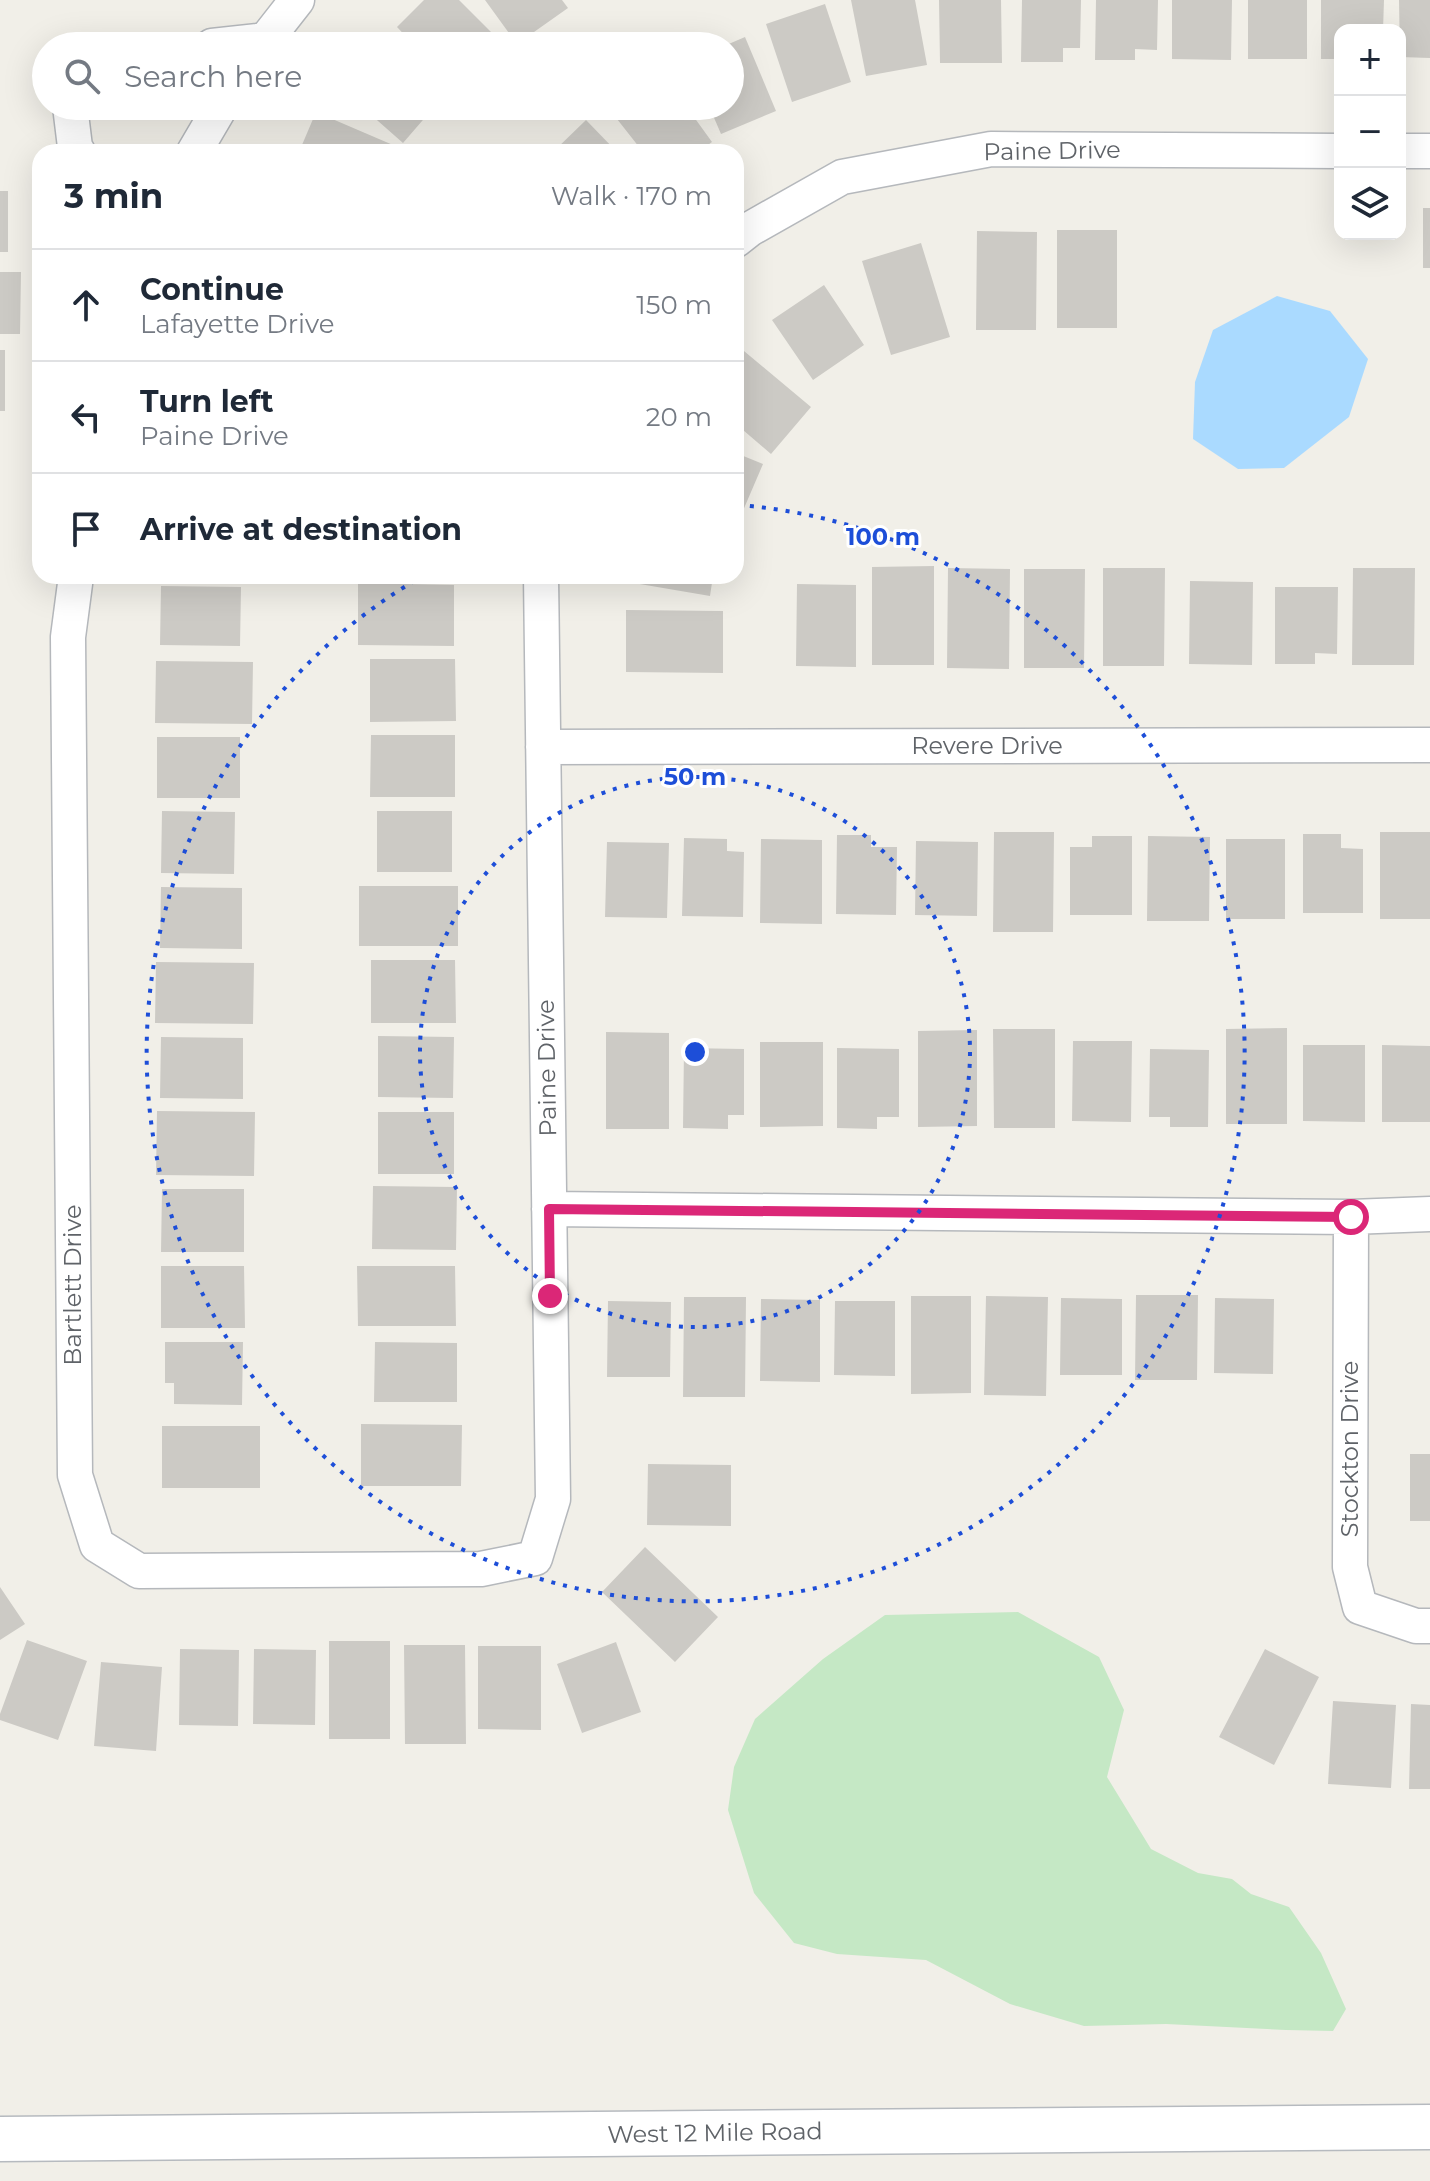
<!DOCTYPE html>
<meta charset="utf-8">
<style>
:root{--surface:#fff;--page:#f6f6f7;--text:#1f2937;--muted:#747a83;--line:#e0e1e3}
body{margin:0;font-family:Montserrat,sans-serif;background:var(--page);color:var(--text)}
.controls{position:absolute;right:24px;top:24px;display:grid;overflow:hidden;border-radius:16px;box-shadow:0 8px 32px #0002}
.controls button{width:72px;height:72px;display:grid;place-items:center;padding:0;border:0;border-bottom:2px solid var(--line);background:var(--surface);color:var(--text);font:40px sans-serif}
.stop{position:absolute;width:24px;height:24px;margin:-18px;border:6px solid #db2777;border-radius:50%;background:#fff}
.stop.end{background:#db2777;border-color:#fff;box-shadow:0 2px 8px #0008}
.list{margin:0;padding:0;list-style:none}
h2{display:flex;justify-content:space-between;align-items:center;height:104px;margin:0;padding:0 32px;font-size:34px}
h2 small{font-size:26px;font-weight:400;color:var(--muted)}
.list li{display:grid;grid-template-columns:52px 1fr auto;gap:24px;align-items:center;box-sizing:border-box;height:112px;padding:0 32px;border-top:2px solid var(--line)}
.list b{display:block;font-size:30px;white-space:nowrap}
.list p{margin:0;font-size:26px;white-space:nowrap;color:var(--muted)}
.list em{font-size:26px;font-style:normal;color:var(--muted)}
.icon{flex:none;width:44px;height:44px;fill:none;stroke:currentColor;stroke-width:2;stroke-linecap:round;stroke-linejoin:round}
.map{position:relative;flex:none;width:1430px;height:2181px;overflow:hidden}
.search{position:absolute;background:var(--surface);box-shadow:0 8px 32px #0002;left:32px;top:32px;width:712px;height:88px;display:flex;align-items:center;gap:20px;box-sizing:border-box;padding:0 28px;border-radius:44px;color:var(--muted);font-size:30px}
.panel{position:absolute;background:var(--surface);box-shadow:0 8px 32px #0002;left:32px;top:144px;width:712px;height:440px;border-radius:24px}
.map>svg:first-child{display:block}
.green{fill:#c5e8c5}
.water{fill:#aadaff}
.building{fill:#cccac5}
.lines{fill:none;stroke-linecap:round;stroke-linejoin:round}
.street-casing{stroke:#b5b8bc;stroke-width:37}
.secondary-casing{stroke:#b6babf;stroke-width:47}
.street{stroke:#fff;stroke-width:34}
.secondary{stroke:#fff;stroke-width:44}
.route{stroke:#db2777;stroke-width:10}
.ring{fill:none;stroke:#1d4ed8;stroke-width:4;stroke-dasharray:4 8}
.labels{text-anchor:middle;stroke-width:6;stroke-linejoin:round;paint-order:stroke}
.street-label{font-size:24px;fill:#5f6368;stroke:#fff}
.centre{fill:#1d4ed8;stroke:#fff;stroke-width:4}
.ring-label{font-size:24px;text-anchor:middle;font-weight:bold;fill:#1d4ed8;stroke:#fff;stroke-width:6;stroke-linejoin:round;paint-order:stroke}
</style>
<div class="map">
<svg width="1430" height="2181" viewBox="0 0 1430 2181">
<rect width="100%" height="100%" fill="#f1efe8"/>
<path class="green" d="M1018,1612L1099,1657L1124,1710L1107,1777L1151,1849L1198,1873L1232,1879L1251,1894L1289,1907L1321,1953L1346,2009L1333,2031L1286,2030L1166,2024L1084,2026L1010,2004L926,1960L837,1954L794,1943L754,1893L728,1810L734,1767L755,1719L823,1659L885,1615Z"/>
<path class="water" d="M1277,296L1330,311L1368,359L1349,417L1284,468L1238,469L1193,439L1195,382L1213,330Z"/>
<path class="building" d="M424,0H459L499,40L493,46H415L397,27Z
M485,0H562L568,8L517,44Z
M851,0H915L927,65L866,76Z
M939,0H1001L1002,63H940Z
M1022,0H1081L1080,48H1063V62H1021Z
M1096,0H1158L1157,50L1135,49V60H1095Z
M1172,0H1232L1231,60L1172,59Z
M1248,0H1307V59H1248Z
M1321,0H1384L1383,30H1340V59H1321Z
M1399,0H1430V58L1400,57Z
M825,4L851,82L792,102L766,24Z
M745,37L776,111L721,134L709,106H730V46H724Z
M361,106H435L403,143Z
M635,106H686L712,142L698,152H643L617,119Z
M316,112L393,145L389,152H299Z
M586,120L617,152H553Z
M0,191H8V252H0Z
M1423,208H1430V268H1423Z
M1057,230H1117V328H1057Z
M977,231L1037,232L1036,330H976Z
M921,243L950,337L891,355L862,261Z
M0,272H21L20,334H0Z
M824,285L864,345L813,380L772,320Z
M738,346L811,407L771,454L736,424V348Z
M0,350H5V411H0Z
M736,453L763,464L739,520L736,519Z
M934,566V665H872V567Z
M948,568L1010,569L1009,669L947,668Z
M1103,568H1165L1164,666H1103Z
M1353,568H1415L1414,665H1352Z
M1024,569H1085L1084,668H1024Z
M629,576H713L710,596L628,582Z
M1190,581L1253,582L1252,665L1189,664Z
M358,583L454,585V646L358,645Z
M797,584L856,585V667L796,666Z
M161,586L241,587L240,646L160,645Z
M1275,587H1338L1337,654L1315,653V664H1275Z
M626,610L723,611V673L626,672Z
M370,659H455L456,721L370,722Z
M156,661L253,662L252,724L155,723Z
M371,735H455V797H370Z
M157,737H240V798H157Z
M162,811L235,812L234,874L161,873Z
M377,811H452V872H377Z
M994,832H1054L1053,932H993Z
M1380,832H1430V919H1380Z
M1303,834H1341V848L1363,849V913H1303Z
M837,835H871V847H897L896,915L836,914Z
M1092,836H1132V915H1070V847H1092Z
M1148,836L1210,837L1209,921H1147Z
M684,838L727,839V851L744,852L743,917L682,916Z
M761,839L822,840V924L760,923Z
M1226,839H1285V919H1226Z
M916,841L978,842L977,916L915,915Z
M607,842L669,843L667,918L605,917Z
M359,886H458V946H359Z
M161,887L242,888V949L160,948Z
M371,960H455L456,1023H371Z
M156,962L254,963L253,1024L155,1023Z
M1287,1028V1124H1226V1029Z
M993,1029H1055V1128H994Z
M977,1030V1126L918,1127V1031Z
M606,1032L669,1033V1129H606Z
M378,1036L454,1037L453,1098L378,1097Z
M161,1037L243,1038V1099L160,1098Z
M1073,1041H1132L1131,1122L1072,1121Z
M760,1042H823V1126L760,1127Z
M1303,1045H1365V1122L1303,1121Z
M1382,1045L1430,1046V1122H1382Z
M684,1048L744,1049V1115H728V1129L683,1128Z
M837,1048L899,1049V1117H877V1129L837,1128Z
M1150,1049L1209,1050L1208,1127H1170V1117H1149Z
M157,1111L255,1112L254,1176L156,1175Z
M378,1112H454V1174H378Z
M373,1186L457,1187L456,1250L372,1249Z
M162,1189H244V1252H161Z
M161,1266H244L245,1328H161Z
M357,1266H455L456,1326H358Z
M1136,1295H1198L1197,1380H1135Z
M911,1296H971V1393L911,1394Z
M986,1296L1048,1297L1046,1396L984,1395Z
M684,1297H746L745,1397H683Z
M1061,1298L1122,1299V1375H1060Z
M1215,1298L1274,1299L1273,1374L1214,1373Z
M761,1299L820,1300V1382L760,1381Z
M608,1301L671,1302L670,1377H607Z
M835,1301H895V1376L834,1375Z
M165,1342H243L242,1405L174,1404V1383H165Z
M375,1342L457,1343V1402H374Z
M361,1424L462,1425L461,1486H361Z
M162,1426H260V1488H162Z
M1410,1454H1430V1521H1410Z
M648,1464L731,1465V1526L647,1525Z
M645,1547L718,1617L675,1662L602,1592Z
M0,1587L25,1624L0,1640Z
M27,1640L87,1661L58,1740L0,1720V1714Z
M329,1641H390V1739H329Z
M616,1642L641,1712L582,1733L557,1664Z
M404,1645H465L466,1744H405Z
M478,1646H541V1730L478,1729Z
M180,1649L239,1650L238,1726L179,1725Z
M254,1649L316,1650L315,1725L253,1724Z
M1265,1649L1319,1677L1274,1765L1219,1737Z
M101,1662L162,1667L156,1751L94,1746Z
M1333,1701L1396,1705L1391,1788L1328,1784Z
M1411,1704L1430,1705V1789H1409Z"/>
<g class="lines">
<g class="street-casing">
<path id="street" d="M212,46L265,40
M261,46L297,0
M70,106L75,147L78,152
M1400,151H1430
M194,152L221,106
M736,240L750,229L842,177L991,149L1340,151
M76,576L68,637L75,1475L97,1545L139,1571L481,1569L535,1558L553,1499L541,576
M543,747L1430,745
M549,1209L1351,1217L1430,1214
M1351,1217L1350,1567L1360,1607L1416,1626H1430"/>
</g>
<g class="secondary-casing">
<path id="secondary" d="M0,2139L1430,2127"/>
</g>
<use href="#street" class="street"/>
<use href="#secondary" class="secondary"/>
</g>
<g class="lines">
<path class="route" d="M550,1296L549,1209L1351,1217"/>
</g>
<g class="ring">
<circle cx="695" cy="1052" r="275"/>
<path d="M738 505A549 549 0 1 1 421 577"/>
</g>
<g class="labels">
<g class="street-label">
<text transform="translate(1052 151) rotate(-1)" y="8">Paine Drive</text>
<text x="987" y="754">Revere Drive</text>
<text transform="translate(547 1068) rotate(-91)" y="8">Paine Drive</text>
<text transform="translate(73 1285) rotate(-90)" y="8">Bartlett Drive</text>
<text transform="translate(1350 1449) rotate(-90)" y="8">Stockton Drive</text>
<text transform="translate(715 2133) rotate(-1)" y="8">West 12 Mile Road</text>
</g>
</g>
<circle cx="695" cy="1052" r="12" class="centre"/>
<g class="ring-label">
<text x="883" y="545">100 m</text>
<text x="695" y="785">50 m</text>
</g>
</svg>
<div class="controls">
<button>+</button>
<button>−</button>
<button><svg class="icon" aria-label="layers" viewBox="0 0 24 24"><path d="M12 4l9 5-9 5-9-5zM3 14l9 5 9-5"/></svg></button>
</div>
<div class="stop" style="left:1351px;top:1217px"></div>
<div class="stop end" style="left:550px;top:1296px"></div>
<div class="search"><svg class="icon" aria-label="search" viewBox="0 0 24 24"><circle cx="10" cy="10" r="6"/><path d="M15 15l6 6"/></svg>Search here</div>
<section class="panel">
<h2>3 min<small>Walk · 170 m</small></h2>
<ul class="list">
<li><svg class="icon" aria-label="ahead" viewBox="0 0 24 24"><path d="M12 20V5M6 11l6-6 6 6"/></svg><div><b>Continue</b><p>Lafayette Drive</p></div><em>150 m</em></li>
<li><svg class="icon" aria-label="left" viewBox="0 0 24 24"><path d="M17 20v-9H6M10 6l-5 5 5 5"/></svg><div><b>Turn left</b><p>Paine Drive</p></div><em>20 m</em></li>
<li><svg class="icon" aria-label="arrive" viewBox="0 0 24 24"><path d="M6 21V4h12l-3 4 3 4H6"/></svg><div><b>Arrive at destination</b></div></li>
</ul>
</section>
</div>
